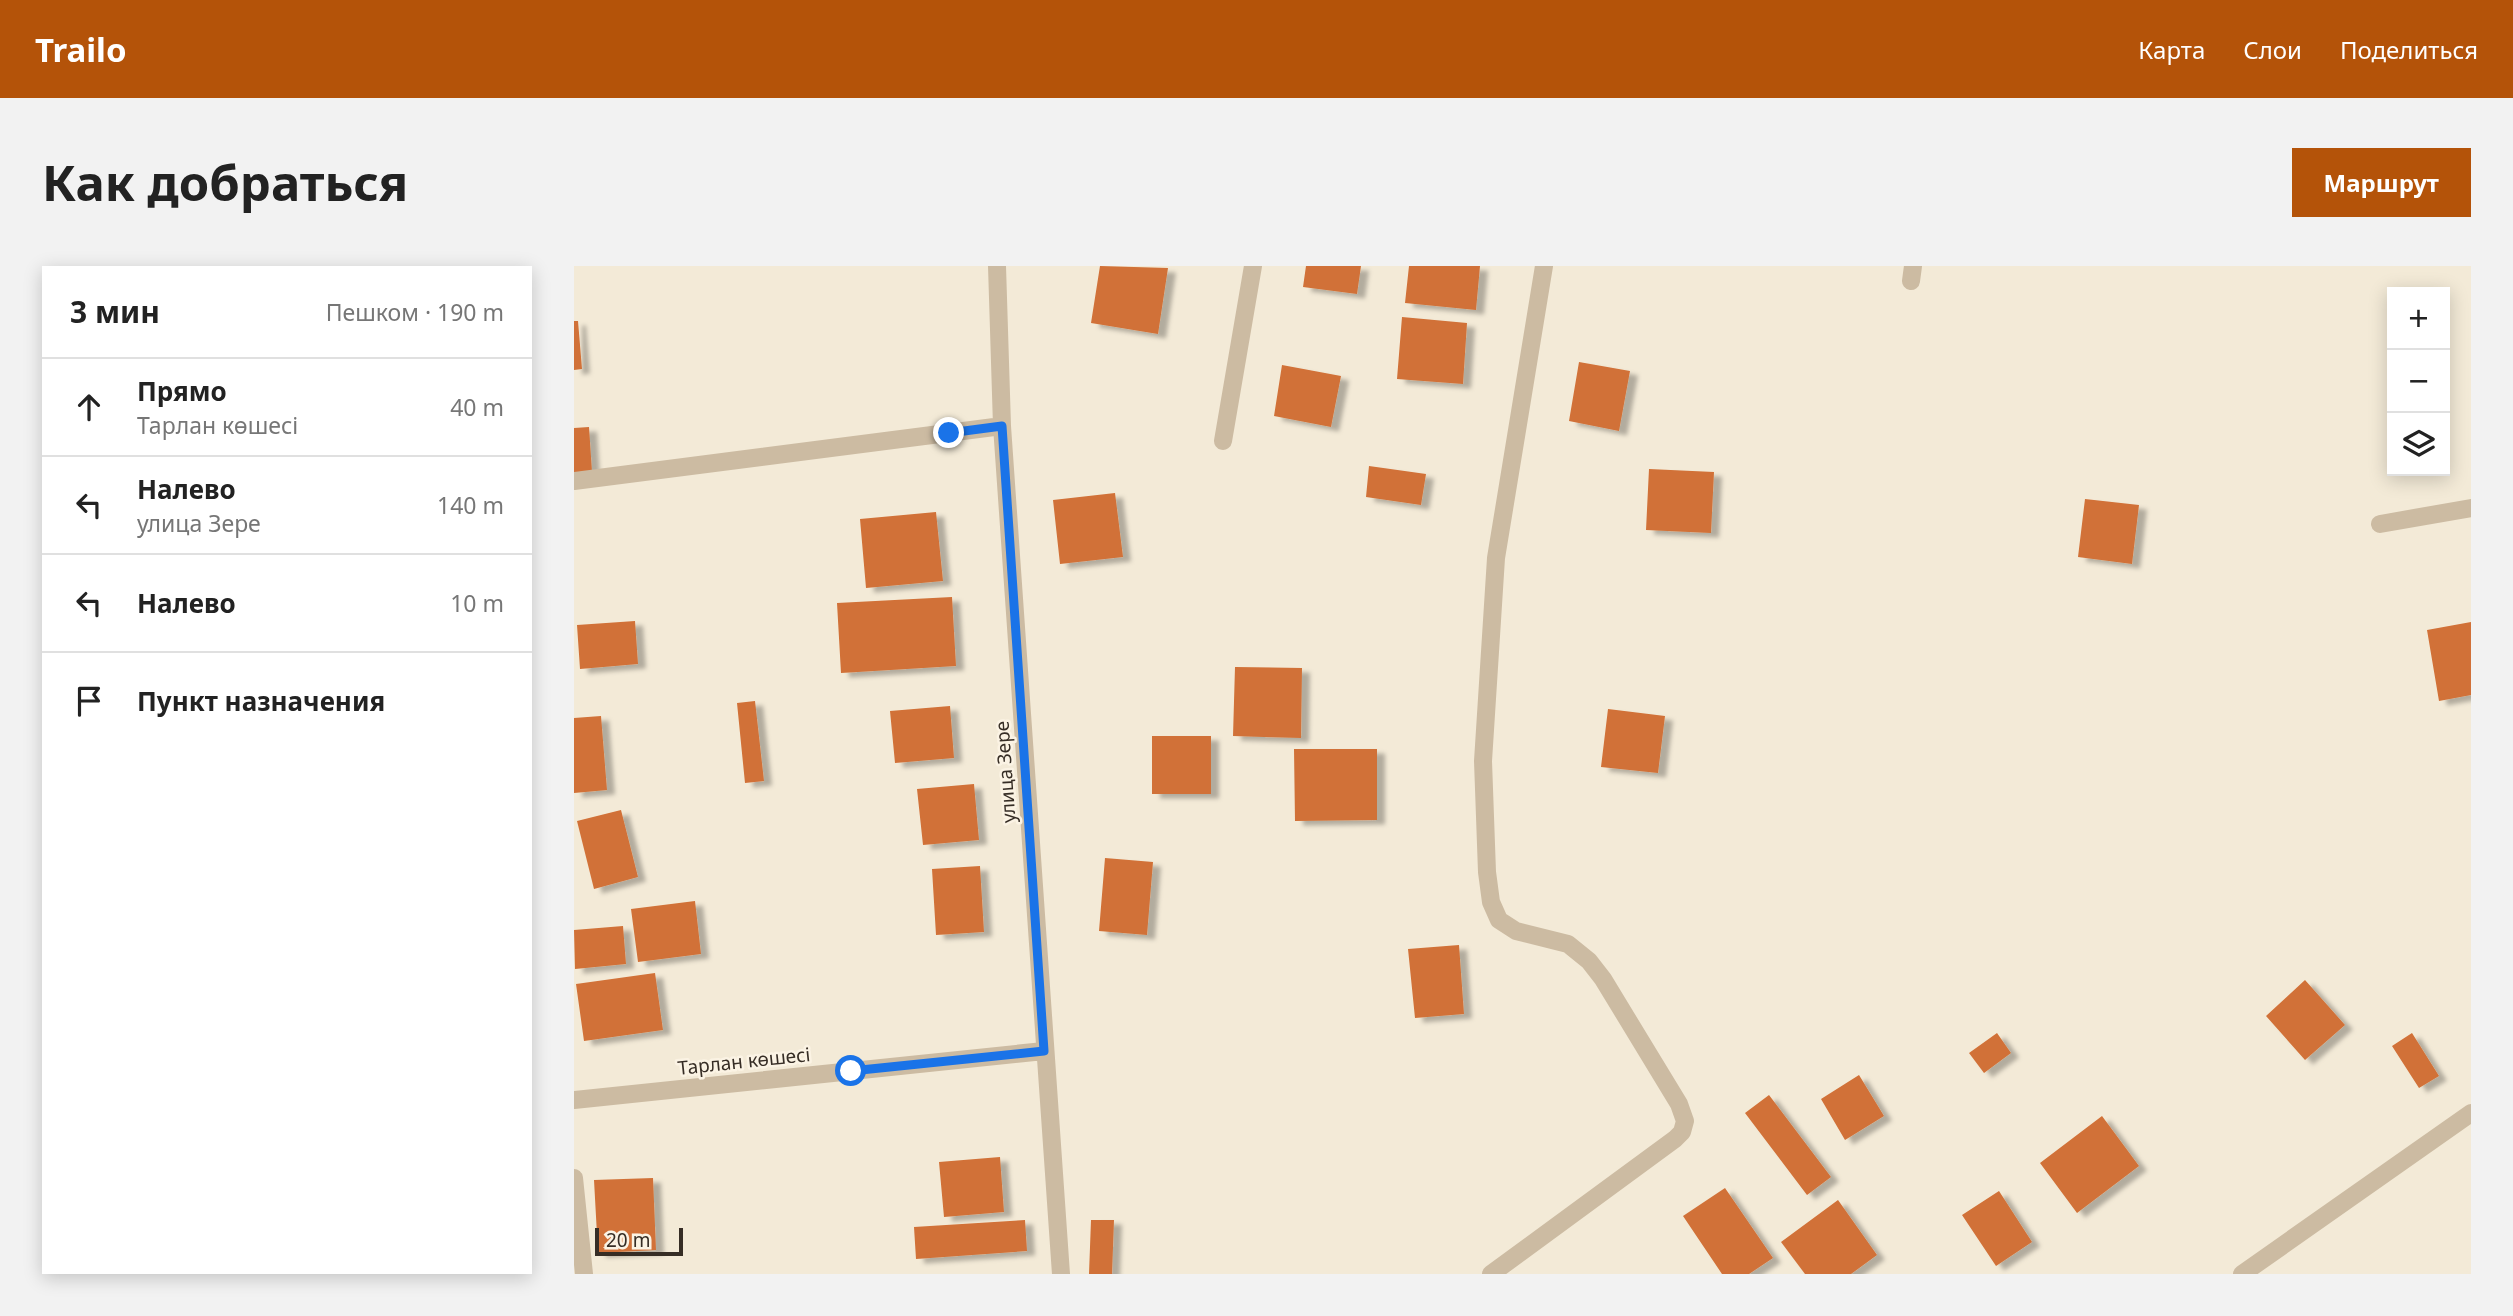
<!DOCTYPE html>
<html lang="ru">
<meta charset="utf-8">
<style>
:root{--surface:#fff;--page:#f2f2f2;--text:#222;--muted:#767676;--line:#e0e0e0;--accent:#b45309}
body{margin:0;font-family:"Noto Sans",sans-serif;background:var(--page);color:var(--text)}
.controls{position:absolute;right:21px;top:21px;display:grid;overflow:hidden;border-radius:0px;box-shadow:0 4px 18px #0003}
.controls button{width:63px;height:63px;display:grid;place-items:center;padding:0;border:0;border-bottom:2px solid var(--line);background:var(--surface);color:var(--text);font:35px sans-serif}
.scale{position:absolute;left:21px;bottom:18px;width:88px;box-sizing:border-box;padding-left:7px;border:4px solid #362d25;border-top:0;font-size:19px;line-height:24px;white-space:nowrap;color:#362d25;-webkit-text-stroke:5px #fbf3e4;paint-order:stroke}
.stop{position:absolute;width:21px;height:21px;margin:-16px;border:5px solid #1a73e8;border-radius:50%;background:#fff}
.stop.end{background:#1a73e8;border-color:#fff;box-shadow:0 2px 7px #0008}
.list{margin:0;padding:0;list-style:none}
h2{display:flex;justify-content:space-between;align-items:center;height:91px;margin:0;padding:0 28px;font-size:30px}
h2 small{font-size:23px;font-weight:400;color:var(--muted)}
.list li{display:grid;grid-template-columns:46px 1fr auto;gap:21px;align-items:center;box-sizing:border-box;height:98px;padding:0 28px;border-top:2px solid var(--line)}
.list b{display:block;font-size:26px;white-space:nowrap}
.list p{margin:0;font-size:23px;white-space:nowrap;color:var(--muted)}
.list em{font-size:23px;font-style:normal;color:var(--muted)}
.icon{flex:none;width:38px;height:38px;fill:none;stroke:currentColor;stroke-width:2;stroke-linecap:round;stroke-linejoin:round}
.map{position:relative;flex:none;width:1897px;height:1008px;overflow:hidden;border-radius:0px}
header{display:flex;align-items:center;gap:42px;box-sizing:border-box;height:98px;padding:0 35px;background:var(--accent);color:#fff}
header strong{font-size:33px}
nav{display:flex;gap:38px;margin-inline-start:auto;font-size:24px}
.intro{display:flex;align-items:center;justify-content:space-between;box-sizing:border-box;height:168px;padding:0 42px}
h1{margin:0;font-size:49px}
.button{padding:18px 32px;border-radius:0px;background:var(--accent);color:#fff;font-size:24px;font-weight:700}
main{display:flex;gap:42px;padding:0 42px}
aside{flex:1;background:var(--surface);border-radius:0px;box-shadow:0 4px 18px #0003}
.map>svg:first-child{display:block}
.building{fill:#d17137;filter:url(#shadow)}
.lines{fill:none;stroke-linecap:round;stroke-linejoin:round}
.minor{stroke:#ccbba2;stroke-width:18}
.route{stroke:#1a73e8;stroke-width:9}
.labels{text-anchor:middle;stroke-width:5;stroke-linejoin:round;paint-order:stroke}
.street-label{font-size:19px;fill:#362d25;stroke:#fbf3e4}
</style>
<header>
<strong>Trailo</strong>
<nav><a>Карта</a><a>Слои</a><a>Поделиться</a></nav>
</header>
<div class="intro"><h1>Как добраться</h1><a class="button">Маршрут</a></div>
<main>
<aside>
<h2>3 мин<small>Пешком · 190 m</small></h2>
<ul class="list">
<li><svg class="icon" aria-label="ahead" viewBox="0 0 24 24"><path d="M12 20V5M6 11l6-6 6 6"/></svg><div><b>Прямо</b><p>Тарлан көшесі</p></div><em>40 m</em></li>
<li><svg class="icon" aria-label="left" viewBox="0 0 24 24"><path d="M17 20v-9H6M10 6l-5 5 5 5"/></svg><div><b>Налево</b><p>улица Зере</p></div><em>140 m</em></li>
<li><svg class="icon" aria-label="left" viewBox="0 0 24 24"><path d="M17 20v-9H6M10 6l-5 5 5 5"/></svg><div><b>Налево</b></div><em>10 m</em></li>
<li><svg class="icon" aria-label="arrive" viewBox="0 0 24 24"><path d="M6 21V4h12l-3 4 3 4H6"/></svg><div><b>Пункт назначения</b></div></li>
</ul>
</aside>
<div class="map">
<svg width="1897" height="1008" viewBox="0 0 1897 1008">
<defs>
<filter id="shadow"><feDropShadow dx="8" dy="4.5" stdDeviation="2" flood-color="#0004"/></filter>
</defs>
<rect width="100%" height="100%" fill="#f3ead7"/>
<path class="building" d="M526,0L594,2L584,68L517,57Z
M732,0H787L783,28L729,21Z
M835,0H906L902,44L831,37Z
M828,51L893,57L889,118L823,113Z
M0,55H4L8,103L0,104Z
M1005,96L1056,105L1045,165L995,155Z
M708,99L767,110L757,161L700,150Z
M15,161L18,206L0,207V162Z
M795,200L852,208L847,239L792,231Z
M1075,203L1140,206L1137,267L1072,264Z
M541,227L549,291L486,298L479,234Z
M1511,233L1565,239L1558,298L1504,291Z
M362,246L369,315L292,322L286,253Z
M378,331L382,400L267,407L263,337Z
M61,355L64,398L6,403L3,359Z
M1897,356V429L1865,435L1853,364Z
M661,401L728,402L727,472L659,470Z
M181,435L190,515L171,517L163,437Z
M376,440L380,492L321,497L316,445Z
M1034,443L1091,450L1084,507L1027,501Z
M27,450L33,524L0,527V452Z
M578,470H637V528H578Z
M720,483H803V554L721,555Z
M400,518L405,574L349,579L343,523Z
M47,544L64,611L20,623L3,555Z
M531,592L579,596L573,669L525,665Z
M406,600L410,666L362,669L358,603Z
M121,635L127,688L64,696L57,643Z
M49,660L52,698L1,703L0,664Z
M885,679L890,748L841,752L834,683Z
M81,707L89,764L10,775L2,718Z
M1731,714L1771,759L1731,794L1692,750Z
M1423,767L1437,787L1410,807L1395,787Z
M1838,767L1865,810L1845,822L1818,780Z
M1285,809L1310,850L1271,874L1247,833Z
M1195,829L1257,911L1233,929L1171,847Z
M1528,850L1565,900L1503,947L1466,897Z
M426,891L430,946L370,951L365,896Z
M79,912L82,984L24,987L20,914Z
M1151,922L1199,992L1175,1008H1148L1109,950Z
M1425,925L1458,976L1422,1000L1388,949Z
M1264,934L1303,989L1277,1008H1231L1207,976Z
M451,954L453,985L342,993L340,961Z
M517,954H540L538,1008H515Z"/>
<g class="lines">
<path class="minor" d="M423,0L428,160L487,1008
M1337,15L1339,0
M649,175L679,0
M0,215L428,160
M1806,258L1897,242
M0,834L470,785
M0,912L10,1008
M917,1008L1101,873L1108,866L1111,855L1105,838L1029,713L1015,695L994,678L942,665L925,654L917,636L913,606L909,495L922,292L970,0
M1668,1008L1897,847"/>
</g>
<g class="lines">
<path class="route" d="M277,805L470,785L428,160L375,167"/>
</g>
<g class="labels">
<g class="street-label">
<text transform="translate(431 506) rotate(-94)" y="7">улица Зере</text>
<text transform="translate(170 795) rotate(-6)" y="7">Тарлан көшесі</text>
</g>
</g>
</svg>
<div class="controls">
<button>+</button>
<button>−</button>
<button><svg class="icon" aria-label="layers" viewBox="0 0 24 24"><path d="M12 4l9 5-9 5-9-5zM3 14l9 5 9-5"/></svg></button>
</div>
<div class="scale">20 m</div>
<div class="stop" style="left:277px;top:805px"></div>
<div class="stop end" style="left:375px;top:167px"></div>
</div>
</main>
